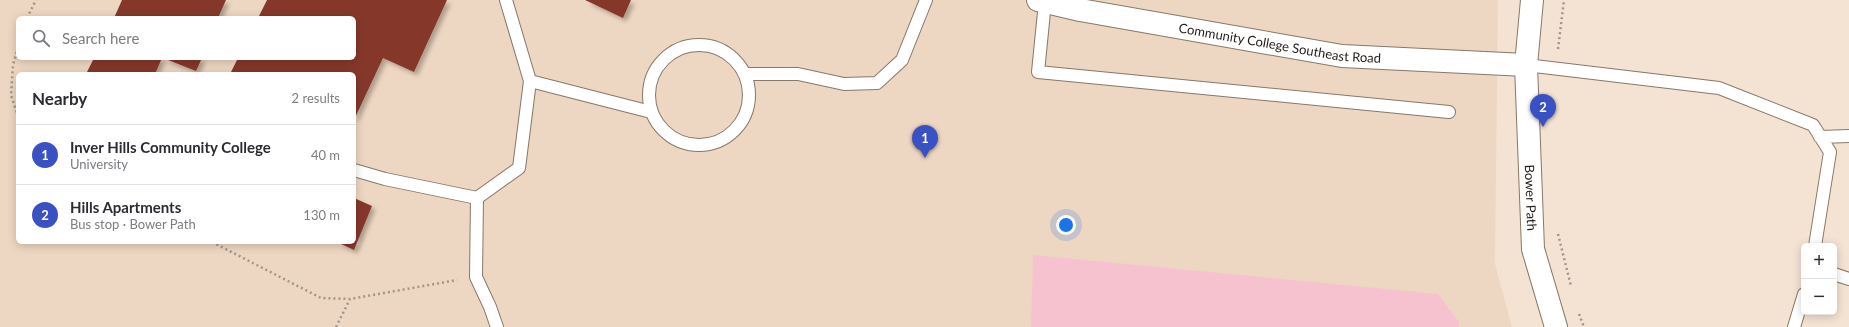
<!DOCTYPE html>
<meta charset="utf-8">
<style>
:root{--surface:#fff;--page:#f7f7f7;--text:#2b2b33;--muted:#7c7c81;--line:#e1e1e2;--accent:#3951c3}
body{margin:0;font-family:Lato,sans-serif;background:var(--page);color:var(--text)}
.controls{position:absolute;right:12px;bottom:12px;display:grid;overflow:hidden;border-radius:6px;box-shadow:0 2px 10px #0003}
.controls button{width:36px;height:36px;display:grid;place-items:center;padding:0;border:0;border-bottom:1px solid var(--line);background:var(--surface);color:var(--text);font:20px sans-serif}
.you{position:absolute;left:1066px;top:225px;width:14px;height:14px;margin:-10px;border:3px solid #fff;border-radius:50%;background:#1a73e8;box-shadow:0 0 0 6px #1a73e833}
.badge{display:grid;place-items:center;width:26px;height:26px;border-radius:50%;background:var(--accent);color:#fff;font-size:13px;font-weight:700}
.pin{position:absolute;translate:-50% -33px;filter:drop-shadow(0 1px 2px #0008)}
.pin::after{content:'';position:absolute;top:21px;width:14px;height:12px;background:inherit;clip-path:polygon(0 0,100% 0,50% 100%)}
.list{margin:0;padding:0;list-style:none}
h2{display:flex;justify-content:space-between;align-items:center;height:52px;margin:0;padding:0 16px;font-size:17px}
h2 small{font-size:13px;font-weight:400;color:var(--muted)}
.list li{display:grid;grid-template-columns:26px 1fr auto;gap:12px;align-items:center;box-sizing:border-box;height:60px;padding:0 16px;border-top:1px solid var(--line)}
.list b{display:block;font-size:15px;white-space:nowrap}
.list p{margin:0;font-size:13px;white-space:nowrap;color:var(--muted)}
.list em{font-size:13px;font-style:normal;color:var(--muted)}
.icon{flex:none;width:22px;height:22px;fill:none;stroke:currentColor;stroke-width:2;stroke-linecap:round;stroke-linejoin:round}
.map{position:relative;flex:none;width:1849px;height:327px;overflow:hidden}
.search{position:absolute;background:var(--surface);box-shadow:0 2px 10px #0003;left:16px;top:16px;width:340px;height:44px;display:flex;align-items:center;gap:10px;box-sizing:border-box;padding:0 14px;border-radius:6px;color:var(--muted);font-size:15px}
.panel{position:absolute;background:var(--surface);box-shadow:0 2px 10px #0003;left:16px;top:72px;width:340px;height:172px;border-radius:6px}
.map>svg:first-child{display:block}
.built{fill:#eed7c2;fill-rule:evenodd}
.green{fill:#f7c2cf}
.building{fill:#85392a;filter:url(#shadow)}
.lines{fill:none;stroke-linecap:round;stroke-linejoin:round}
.lane-casing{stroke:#87786a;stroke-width:14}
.street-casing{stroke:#87786a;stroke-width:24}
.secondary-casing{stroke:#87786a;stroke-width:24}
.path{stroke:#a29589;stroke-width:2.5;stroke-dasharray:2 3;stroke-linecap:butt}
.lane{stroke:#fff;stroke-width:12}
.street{stroke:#fff;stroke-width:22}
.secondary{stroke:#fff;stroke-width:22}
.labels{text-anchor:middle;stroke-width:4;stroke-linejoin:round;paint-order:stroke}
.street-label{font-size:13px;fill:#211b16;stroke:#fff}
</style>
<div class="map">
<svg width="1849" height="327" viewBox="0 0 1849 327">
<defs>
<filter id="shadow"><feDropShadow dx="3.5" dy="3.5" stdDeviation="2" flood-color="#0004"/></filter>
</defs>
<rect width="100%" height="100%" fill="#f4e3d3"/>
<path class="built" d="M0,0H1498L1495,264L1512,327H0ZM18,18H354V58H18ZM18,74H354V242H18Z"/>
<path class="green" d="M1033,255L1438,294L1459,322V327H1031Z"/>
<path class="building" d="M122,0H226L218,18H114Z
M267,0H447L414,72L383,58L354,120V74H230L238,58H354V18H258Z
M585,0H631L623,18Z
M94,58H162L155,74H86Z
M163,58H202L196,71Z
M354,198L372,206L354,250L337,242H354Z"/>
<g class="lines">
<g class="lane-casing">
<path id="lane" d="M1045,2L1038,72L1449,112
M649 95a50 50 0 1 1 100 0a50 50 0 1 1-100 0Z
M1526,65L1719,88L1813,125L1830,152L1815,246
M745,74H798L844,84L877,83L902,60L926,0
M530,81L651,112
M1820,137L1849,136
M354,170L385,179L477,198
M1834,274L1849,279
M497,327L490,307L476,277L477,198L519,168L530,81L506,0
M1794,327L1804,294"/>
</g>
<g class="street-casing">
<g id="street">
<path id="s1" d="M1038,0L1080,10L1342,56L1526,65"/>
</g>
</g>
<g class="secondary-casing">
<g id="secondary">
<path id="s2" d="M1532,0L1526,65L1533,249L1556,327"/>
</g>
</g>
<path class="path" d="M27,18L36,0
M18,47L13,65L11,95L18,116
M1558,49L1564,0
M1558,234L1571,286
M212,242L321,298L350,299L457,280
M1579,314L1584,327
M336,327L350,299"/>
<use href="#lane" class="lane"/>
<use href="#street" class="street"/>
<use href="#secondary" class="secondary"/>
</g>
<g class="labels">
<g class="street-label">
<text dy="5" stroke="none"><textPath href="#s1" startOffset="246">Community College Southeast Road</textPath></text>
<text dy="5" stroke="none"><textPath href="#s2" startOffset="198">Bower Path</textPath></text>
</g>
</g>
</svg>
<div class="controls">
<button>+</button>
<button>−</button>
</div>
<div class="you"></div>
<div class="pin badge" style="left:925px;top:158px">1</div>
<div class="pin badge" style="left:1543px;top:127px">2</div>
<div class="search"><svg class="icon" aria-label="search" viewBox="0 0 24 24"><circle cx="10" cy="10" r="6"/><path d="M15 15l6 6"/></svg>Search here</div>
<section class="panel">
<h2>Nearby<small>2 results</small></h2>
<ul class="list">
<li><span class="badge">1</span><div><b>Inver Hills Community College</b><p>University</p></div><em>40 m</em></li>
<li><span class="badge">2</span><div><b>Hills Apartments</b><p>Bus stop · Bower Path</p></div><em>130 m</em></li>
</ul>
</section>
</div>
